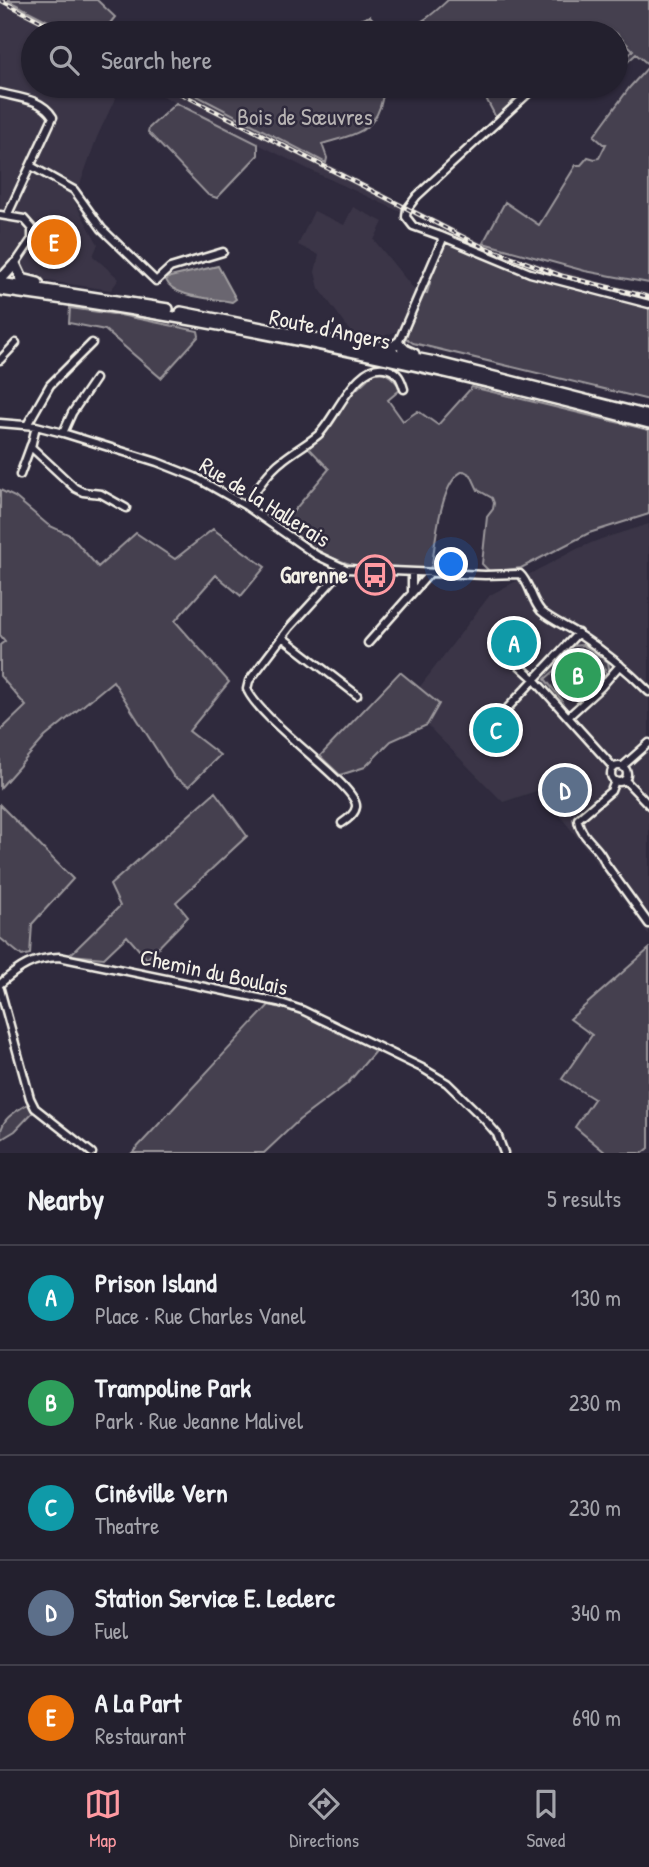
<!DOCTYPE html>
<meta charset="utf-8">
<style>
:root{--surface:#23202e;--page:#2b2836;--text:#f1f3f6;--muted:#a3a3aa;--line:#403e4a;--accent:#ff9aa2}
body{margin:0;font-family:"Patrick Hand",sans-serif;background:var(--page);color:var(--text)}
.you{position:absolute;left:452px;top:565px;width:24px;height:24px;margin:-18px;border:5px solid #fff;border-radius:50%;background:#1a73e8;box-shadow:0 0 0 10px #1a73e833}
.badge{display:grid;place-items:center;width:46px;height:46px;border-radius:50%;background:var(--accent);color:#fff;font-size:23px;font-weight:700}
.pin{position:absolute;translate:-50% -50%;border:4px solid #fff;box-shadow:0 2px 7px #0006}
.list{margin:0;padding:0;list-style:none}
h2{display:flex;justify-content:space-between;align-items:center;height:91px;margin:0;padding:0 28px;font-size:30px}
h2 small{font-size:23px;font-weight:400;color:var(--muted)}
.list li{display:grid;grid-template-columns:46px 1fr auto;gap:21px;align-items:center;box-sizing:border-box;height:105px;padding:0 28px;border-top:2px solid var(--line)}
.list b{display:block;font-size:26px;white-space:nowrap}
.list p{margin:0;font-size:23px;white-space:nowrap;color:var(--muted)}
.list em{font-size:23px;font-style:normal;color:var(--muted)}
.icon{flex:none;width:38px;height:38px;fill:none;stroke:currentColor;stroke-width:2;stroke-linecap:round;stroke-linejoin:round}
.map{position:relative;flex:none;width:649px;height:1153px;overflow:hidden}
.search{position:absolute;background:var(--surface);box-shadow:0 2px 5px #0004;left:21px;right:21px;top:21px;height:77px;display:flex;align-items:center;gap:18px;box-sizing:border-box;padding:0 24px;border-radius:38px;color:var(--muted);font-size:26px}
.sheet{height:616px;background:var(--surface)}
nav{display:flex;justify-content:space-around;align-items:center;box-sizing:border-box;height:98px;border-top:2px solid var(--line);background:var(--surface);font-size:19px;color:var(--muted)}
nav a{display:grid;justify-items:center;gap:4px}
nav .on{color:var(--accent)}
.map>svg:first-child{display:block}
.built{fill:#3b3647}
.green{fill:#454050;stroke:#9c989c;stroke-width:2}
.water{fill:#6a6670;stroke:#a19ea0;stroke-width:2}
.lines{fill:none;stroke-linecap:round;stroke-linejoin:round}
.minor-casing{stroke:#f4f1e8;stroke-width:11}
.highway-casing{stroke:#f4f1e8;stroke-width:14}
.minor{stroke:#2f2a3d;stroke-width:6}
.highway{stroke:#2f2a3d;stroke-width:9}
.rail-casing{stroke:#f4f1e8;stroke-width:4.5}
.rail{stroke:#2f2a3d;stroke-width:2;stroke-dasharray:5;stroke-linecap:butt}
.labels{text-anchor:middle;stroke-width:5;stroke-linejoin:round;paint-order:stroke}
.park-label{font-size:23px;fill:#b7b3b3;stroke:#2f2a3d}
.street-label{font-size:23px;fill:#f4f1e8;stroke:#2f2a3d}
.poi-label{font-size:23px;font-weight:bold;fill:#f4f1e8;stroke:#2f2a3d;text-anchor:end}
</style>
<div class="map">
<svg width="649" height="1153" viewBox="0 0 649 1153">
<rect width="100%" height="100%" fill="#2f2a3d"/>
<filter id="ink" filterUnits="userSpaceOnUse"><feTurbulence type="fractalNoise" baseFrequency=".0143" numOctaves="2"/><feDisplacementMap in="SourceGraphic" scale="14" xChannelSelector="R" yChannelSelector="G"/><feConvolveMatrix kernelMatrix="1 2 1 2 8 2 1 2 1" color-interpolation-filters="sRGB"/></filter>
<g filter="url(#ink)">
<path class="built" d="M0,0H7L71,33H33V86H121L97,137L74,201L98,244L93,256L119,279L111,290L0,274Z
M142,86H178L407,205L403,213L310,170Z
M353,207L383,222L374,240L417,293L400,330L378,338L351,332L319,288L315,272L319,255L298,245L314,211L344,225Z
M411,207L483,243L526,259L592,280L649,293V301L558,279L496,256L409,213Z
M649,524V935L590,853L539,790L503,802L427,725L439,704L419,688L490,595L577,549L601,539Z"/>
<path class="green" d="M7,0H97L115,17L102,33H71Z
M448,0H649V65L636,54L624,65L622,63L633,50L616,33L601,26L586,33H278C296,25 317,21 336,28C348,23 359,21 370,16L375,22C386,22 394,24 404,26C419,28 437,10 448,0Z
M649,66V283L585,271L483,243L505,202L539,225L576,165H581L588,157L595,159L599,158L606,144H603L594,136L630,87Z
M178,86C190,86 206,83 217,86C229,88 245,93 255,86H387C382,94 383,98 380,107C371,135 346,136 322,144L327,158L326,163Z
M483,86H527L529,91L515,105L506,120L500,124L497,122C494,109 483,99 483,86Z
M176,103L258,144V155L217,198L208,195L148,132L149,128Z
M445,239L530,275L649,307V400L413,343L406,338L420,296L427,293L430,283L429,276Z
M70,308L120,315L198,331L199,336L161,378L105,330L69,323Z
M375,372C388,371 394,379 401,389L388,400L403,421L418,411L438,425L472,387L649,430V514L589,533L521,568L490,572L482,564L487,517L493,509L494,503L492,498L478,490L471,475L464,471C441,478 435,543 432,565L429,569C420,570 412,568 402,568C346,571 326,557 281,526L329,469L309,448L328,429L345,400Z
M0,490L15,497L48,525L70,535L98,567L136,533L175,559L213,529L265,567L241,596L216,575L175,621L229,682L189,731L220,755L189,786L174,777L113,681L45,737L0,788V731L26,706L0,676V645L5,641L0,635Z
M583,645L608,662L610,673L608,675L603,671L605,669L601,666L598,670L582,651L576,656L574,654L545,679L562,700L560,705L540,682V679L571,646Z
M400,672L439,704L427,725L391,741L365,767L340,775L320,756Z
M215,792L247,836L176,902L188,917L147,959L127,936L104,958L70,955L120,906L110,885Z
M0,805L73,879L32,924L30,954L22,956L0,938Z
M649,949V1148L643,1153H606L575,1127L594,1099L562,1079L592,1035L570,1019Z
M269,1005L299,1012L376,1050L347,1084L299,1120L264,1153H132Z
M29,1103L35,1110L15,1131L0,1140C0,1118 12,1114 29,1103Z"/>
<path class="water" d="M218,266L236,299L232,302C214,298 173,298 166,280L170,277Z"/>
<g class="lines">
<g class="minor-casing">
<path id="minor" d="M0,93C20,98 42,99 53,117L7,216
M31,166L74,190L102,229L156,281L170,268L223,252
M0,215L24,219L32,228V239L15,264
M441,236L530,273L649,304
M398,343L442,241L441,236L413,226L406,217L407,209L417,196L534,88
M0,360L16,343
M0,423L36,426L63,433L157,462L195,477L246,506L316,555L346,569L485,575L520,574C530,583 531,600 541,611C551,620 566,626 578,634C603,650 627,670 649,692
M27,425L50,385L92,343
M36,426L31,447L75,488L83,492L101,494L126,508
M63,433L72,413L95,379
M20,475L31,445
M246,506C256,490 268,471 283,460C294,451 307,444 318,435C336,419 357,358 388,369C398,372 401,379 404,389
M412,573V592
M282,637L357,695
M368,643L429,574
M511,658L532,677L614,768
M502,714L578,633
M568,717L601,687L620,665
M611 774a8 8 0 1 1 16 0a8 8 0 1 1-16 0Z
M623,766L649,743
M625,780L649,805
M615,781L611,791L578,819C579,837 601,847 605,863L649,924
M342,823C348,819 355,814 356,807C359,787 260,721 247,689L249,681L290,627L344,568
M0,984C19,967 33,958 59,957L278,1002L302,1010L422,1068L447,1083L483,1118L497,1134L504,1153
M0,989L30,1098L35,1108L92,1153"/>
</g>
<g class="highway-casing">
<path id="highway" d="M0,277L5,275L15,264L22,279L38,283
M0,283L168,309
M0,290C218,319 436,366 649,423
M181,312L435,362L649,416
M380,346L392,347L398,343L405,350L414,354"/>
</g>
<use href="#minor" class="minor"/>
<use href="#highway" class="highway"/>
<g class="rail-casing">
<path id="rail" d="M0,0L64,33
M166,86L479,245L563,276L649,297"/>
</g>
<use href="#rail" class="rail"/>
</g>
</g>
<defs>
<g id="bus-ring" transform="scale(2.0125)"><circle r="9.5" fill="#2f2a3d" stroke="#ff9aa2" stroke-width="1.5"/><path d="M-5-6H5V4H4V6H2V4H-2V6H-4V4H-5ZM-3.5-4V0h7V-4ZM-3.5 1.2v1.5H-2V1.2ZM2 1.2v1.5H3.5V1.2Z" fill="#ff9aa2"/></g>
</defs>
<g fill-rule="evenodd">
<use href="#bus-ring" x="375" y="575"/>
</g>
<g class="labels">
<g class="park-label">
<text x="305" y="125">Bois de Sœuvres</text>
</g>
<g class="street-label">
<text transform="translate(330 329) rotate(12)" y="8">Route d'Angers</text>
<text transform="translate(265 502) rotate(32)" y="8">Rue de la Hallerais</text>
<text transform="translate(214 972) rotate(12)" y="8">Chemin du Boulais</text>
</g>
<g class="poi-label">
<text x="348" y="583">Garenne</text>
</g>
</g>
</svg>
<div class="you"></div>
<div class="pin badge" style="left:514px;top:643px;background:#0f9aa8">A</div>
<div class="pin badge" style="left:578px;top:675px;background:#2e9e5b">B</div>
<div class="pin badge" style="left:496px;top:730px;background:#0f9aa8">C</div>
<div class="pin badge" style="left:565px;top:790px;background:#5c6f8a">D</div>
<div class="pin badge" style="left:54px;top:242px;background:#e8710a">E</div>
<div class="search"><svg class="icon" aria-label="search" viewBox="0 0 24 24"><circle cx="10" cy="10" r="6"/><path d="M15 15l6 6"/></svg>Search here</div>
</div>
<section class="sheet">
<h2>Nearby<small>5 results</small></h2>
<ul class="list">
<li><span class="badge" style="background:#0f9aa8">A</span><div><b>Prison Island</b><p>Place · Rue Charles Vanel</p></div><em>130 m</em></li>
<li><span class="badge" style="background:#2e9e5b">B</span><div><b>Trampoline Park</b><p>Park · Rue Jeanne Malivel</p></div><em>230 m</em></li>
<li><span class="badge" style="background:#0f9aa8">C</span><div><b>Cinéville Vern</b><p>Theatre</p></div><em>230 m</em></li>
<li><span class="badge" style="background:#5c6f8a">D</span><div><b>Station Service E. Leclerc</b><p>Fuel</p></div><em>340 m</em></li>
<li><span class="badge" style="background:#e8710a">E</span><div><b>A La Part</b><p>Restaurant</p></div><em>690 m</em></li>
</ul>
</section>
<nav>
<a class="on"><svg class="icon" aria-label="map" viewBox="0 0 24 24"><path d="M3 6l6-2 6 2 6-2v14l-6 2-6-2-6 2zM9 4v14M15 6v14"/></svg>Map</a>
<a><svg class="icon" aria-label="directions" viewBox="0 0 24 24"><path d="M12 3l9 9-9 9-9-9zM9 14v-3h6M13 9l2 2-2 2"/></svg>Directions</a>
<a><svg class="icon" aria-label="saved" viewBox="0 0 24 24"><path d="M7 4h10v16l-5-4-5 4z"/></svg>Saved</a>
</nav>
